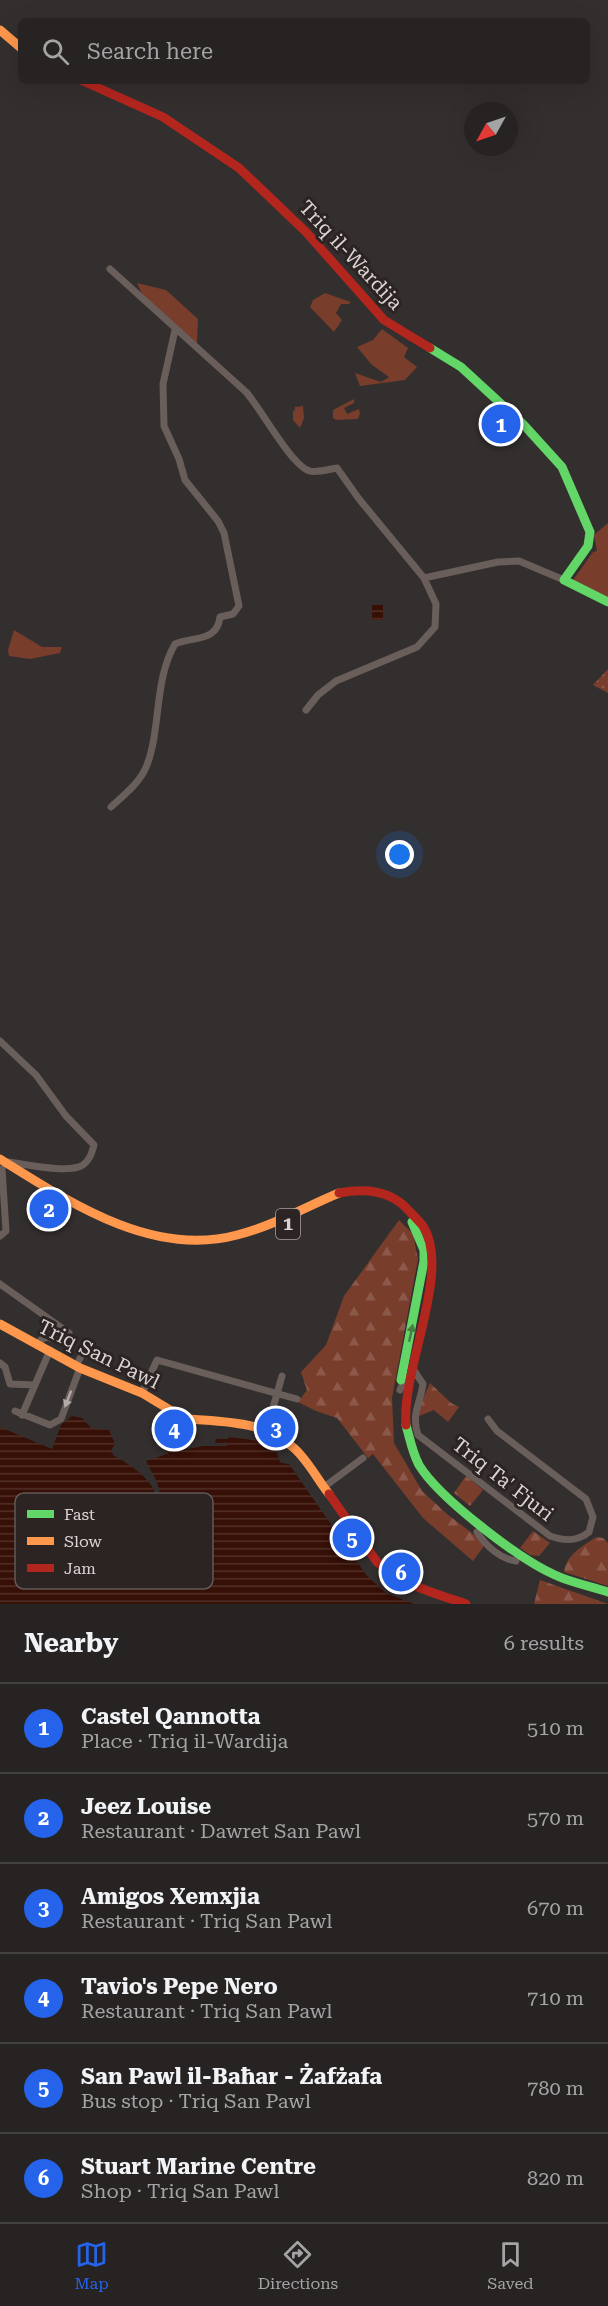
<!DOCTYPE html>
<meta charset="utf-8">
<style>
:root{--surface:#262322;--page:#322f2f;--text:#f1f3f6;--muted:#a4a4a5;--line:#424040;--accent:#2563eb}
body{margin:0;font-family:"Roboto Serif",serif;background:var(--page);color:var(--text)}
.compass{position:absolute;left:464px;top:102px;width:54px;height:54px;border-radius:50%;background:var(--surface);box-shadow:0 6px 24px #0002;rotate:230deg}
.you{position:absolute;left:400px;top:855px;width:21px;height:21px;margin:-15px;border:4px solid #fff;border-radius:50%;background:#1a73e8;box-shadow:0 0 0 9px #1a73e833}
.badge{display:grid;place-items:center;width:39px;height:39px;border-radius:50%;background:var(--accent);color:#fff;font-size:20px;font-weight:700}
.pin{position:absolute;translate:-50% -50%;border:3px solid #fff;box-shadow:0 2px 6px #0006}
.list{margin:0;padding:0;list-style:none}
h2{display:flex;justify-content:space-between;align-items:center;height:78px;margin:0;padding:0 24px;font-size:26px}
h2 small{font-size:20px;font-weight:400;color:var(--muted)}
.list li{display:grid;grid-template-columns:39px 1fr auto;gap:18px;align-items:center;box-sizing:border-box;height:90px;padding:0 24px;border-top:2px solid var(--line)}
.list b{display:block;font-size:22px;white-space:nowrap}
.list p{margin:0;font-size:20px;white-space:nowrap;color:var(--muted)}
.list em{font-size:20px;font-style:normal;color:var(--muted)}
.icon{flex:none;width:33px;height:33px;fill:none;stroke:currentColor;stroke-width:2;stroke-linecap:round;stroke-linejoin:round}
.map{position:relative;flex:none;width:608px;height:1604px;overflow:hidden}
.search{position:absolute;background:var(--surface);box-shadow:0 6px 24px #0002;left:18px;right:18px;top:18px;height:66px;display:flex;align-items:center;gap:15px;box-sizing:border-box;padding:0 21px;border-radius:9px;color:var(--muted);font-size:22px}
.sheet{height:618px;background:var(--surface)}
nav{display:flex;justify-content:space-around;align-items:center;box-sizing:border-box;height:84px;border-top:2px solid var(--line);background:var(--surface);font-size:16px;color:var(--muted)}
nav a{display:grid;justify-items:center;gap:3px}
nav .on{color:var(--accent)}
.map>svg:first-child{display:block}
.green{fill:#793d2c}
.forest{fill:url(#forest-firs)}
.garden{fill:url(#garden-dots)}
.water{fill:url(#water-rules)}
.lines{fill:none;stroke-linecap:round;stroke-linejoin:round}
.street{stroke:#695e5a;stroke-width:7}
.fast{stroke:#63d668;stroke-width:9}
.slow{stroke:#ff974d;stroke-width:9}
.jam{stroke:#b3261e;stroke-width:9}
.oneway{fill:#477d45}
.oneway2{fill:#b2aba9}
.labels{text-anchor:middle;stroke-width:6;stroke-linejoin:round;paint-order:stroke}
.shield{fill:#2b2422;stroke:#a6a09f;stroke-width:1.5}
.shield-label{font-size:18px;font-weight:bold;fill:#dad5d4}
.street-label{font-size:20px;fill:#dad5d4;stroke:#2b2422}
.key{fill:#2b2422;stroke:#605957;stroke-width:1.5}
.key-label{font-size:16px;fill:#dad5d4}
</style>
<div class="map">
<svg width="608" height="1604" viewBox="0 0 608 1604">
<defs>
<pattern id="forest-firs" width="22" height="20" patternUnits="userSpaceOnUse" patternTransform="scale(1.5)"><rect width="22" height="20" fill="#793d2c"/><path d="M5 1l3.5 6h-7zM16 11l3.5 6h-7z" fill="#8b584a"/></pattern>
<pattern id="garden-dots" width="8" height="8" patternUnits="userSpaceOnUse" patternTransform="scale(1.5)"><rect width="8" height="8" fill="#793d2c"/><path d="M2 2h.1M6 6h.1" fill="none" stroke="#8b584a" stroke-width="1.8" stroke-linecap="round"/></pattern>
<pattern id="water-rules" width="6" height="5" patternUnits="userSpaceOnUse" patternTransform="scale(1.5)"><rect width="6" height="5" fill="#360f06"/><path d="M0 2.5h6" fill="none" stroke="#523129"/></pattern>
</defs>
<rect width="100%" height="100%" fill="#332f2e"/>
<path class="green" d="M137,283L166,290L198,319L197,344L143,296Z
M325,293L351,302L349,304H341L336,313L342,320L334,332L310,307L313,300Z
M382,329L408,348L404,357L417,367L405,380L360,386L355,373L381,382L389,377L372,365L357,347L373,340Z
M354,399V403L344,408L347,414L359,409L360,413L358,419L336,420L333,418V410Z
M303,406L304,418L300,428L293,420V411L295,410V407Z
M608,523V599L573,580L593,552L597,551L594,535Z
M14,630L42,647H62L60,653L30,659L9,656L8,650Z"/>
<path class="forest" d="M399,1220L413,1234L418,1259L392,1398L394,1443L422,1491L447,1514L477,1537L484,1546L473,1561L423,1518L373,1454L368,1458L337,1418L316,1411L298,1402L307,1390L301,1372L326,1345L344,1296Z
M430,1383L451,1403L459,1407L448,1422L434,1410L419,1416V1408Z
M466,1476L483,1490L470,1506L454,1493Z
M533,1531L550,1543L539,1556L530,1555L520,1548Z
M596,1537L603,1538L608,1543V1586L564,1572C567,1553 584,1546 596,1537Z
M540,1580L608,1604H534Z"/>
<path class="garden" d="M608,669V693L593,685Z"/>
<path class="water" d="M372,605H383V620H372Z
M72,1416L82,1418L91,1428L109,1430L115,1444L111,1450L113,1455C127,1463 150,1477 155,1493C164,1517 156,1525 177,1546L181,1542L169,1529L157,1482L146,1461L167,1454L169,1456L167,1450L169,1449L172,1452L203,1446H227V1444L215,1443L216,1439H228L229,1437C243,1439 264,1439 275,1451C278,1454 278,1459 281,1463L289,1464L367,1576L386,1593L414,1604H0V1427L52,1449L61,1425Z"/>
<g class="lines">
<path class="street" d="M110,269L246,392C260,407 292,467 310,471C317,473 330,469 337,468L359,499L424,578L436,604L435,627L417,647L336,681L318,695L306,710
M424,578L498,562L519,561L564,580
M111,807C124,795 140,783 147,765C161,728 154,680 175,644C195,636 217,642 220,617L233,614L239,606L224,533L218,521L185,480L179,459L164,426L163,384L175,330
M0,1041L36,1075L66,1116L94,1145C92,1152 90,1160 83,1165C69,1174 25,1164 8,1162
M0,1236L6,1231L2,1169
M0,1284L69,1333L64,1340C53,1342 45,1331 38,1344
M0,1363L5,1367L10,1384L35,1385
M76,1366L88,1343
M413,1369L423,1384C420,1405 411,1413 418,1435L550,1536C564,1541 577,1542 589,1532L593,1517L586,1499L497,1431L488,1419
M400,1390L405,1378
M142,1393L157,1360L297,1399
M15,1411L50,1425L61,1419L80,1368
M22,1415L50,1350
M267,1429L282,1376
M324,1487L363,1458
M477,1532C485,1545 500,1559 516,1561"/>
<path class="fast" d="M430,348L461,367L523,424L562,467L590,532L588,546L564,580L608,602
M401,1380L424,1261V1250L412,1222
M406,1425C410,1439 412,1452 419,1465C439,1498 519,1559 555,1575C572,1583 590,1586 608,1592"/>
<path class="slow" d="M0,30L21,48
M0,1159C69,1202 152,1258 237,1235C273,1226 305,1207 339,1193
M0,1324L80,1368L142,1393L180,1416L189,1419C226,1422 266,1421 295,1449C308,1461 318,1480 329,1494"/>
<path class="jam" d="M83,81L163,117L239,168L306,232L384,320L430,348
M339,1193C365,1188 392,1190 410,1212C414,1216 419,1221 423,1226C452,1271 401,1370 406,1425
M329,1494L377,1562C403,1585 434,1593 466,1604"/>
</g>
<defs><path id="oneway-solid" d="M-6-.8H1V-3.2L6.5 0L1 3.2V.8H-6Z" transform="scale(1.5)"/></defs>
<use class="oneway" href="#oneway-solid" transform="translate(411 1333) rotate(-78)"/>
<use class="oneway2" href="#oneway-solid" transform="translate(68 1399) rotate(111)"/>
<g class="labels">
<rect class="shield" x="276" y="1209" width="24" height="30" rx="4.5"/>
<g class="shield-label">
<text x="288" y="1230">1</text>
</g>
<g class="street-label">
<text transform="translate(351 255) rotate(47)" y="7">Triq il-Wardija</text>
<text transform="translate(99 1354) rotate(26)" y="7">Triq San Pawl</text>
<text transform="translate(503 1479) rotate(38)" y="7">Triq Ta' Fjuri</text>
</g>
</g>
<rect x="15" y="1493" width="198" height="96" rx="9" class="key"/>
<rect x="27" y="1510" width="27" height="8" fill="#63d668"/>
<rect x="27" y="1537" width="27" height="8" fill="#ff974d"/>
<rect x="27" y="1564" width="27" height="8" fill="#b3261e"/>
<g class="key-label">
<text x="64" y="1520">Fast</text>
<text x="64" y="1547">Slow</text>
<text x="64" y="1574">Jam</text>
</g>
</svg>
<svg class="compass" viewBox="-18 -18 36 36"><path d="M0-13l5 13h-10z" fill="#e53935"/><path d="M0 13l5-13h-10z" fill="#a4a4a5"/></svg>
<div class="you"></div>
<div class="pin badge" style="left:501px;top:424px">1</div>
<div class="pin badge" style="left:49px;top:1209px">2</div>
<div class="pin badge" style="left:276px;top:1428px">3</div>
<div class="pin badge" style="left:174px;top:1429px">4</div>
<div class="pin badge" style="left:352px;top:1538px">5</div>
<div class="pin badge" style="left:401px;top:1572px">6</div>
<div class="search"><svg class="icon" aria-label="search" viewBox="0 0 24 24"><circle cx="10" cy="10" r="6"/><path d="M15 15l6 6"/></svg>Search here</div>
</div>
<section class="sheet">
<h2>Nearby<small>6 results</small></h2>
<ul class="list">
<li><span class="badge">1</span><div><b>Castel Qannotta</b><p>Place · Triq il-Wardija</p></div><em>510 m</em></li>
<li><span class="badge">2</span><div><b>Jeez Louise</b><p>Restaurant · Dawret San Pawl</p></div><em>570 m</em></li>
<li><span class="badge">3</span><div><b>Amigos Xemxjia</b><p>Restaurant · Triq San Pawl</p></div><em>670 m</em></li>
<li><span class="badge">4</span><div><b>Tavio's Pepe Nero</b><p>Restaurant · Triq San Pawl</p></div><em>710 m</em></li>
<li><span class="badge">5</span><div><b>San Pawl il-Baħar - Żafżafa</b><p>Bus stop · Triq San Pawl</p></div><em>780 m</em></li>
<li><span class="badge">6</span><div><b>Stuart Marine Centre</b><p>Shop · Triq San Pawl</p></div><em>820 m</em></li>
</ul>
</section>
<nav>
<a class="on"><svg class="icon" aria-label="map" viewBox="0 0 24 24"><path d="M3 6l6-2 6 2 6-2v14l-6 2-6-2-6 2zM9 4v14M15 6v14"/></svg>Map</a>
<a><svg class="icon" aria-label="directions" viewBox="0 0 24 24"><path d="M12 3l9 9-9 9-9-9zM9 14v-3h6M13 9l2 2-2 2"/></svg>Directions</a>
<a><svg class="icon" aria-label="saved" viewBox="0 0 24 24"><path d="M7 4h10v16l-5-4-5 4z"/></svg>Saved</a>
</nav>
